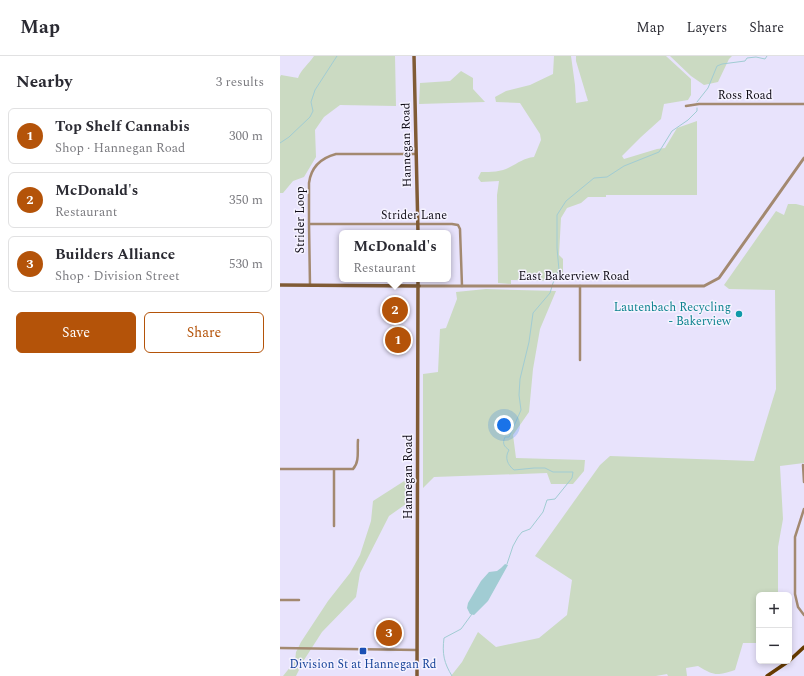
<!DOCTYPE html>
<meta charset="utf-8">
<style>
:root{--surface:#fff;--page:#f2f2f3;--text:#2b2b33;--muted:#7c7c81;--line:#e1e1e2;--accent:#b45309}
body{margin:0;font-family:Spectral,serif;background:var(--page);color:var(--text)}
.controls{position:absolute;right:12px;bottom:12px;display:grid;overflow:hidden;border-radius:6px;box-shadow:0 2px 6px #0003}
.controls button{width:36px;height:36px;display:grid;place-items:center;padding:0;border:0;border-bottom:1px solid var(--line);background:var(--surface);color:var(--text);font:20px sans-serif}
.you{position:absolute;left:224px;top:369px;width:14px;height:14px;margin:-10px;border:3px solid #fff;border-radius:50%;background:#1a73e8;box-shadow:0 0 0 6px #1a73e833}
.badge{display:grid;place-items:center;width:26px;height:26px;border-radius:50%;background:var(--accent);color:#fff;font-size:13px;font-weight:700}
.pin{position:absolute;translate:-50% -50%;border:2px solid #fff;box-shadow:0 1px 4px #0006}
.popup{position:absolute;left:59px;top:174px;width:112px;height:52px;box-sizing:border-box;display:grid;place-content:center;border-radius:6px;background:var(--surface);filter:drop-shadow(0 1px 3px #0005);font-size:13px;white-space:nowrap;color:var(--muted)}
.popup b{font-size:15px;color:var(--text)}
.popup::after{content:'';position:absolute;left:50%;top:100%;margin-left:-8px;border:8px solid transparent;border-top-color:var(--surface)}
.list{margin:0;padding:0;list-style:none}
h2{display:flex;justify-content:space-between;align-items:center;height:52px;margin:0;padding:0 16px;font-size:17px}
h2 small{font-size:13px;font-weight:400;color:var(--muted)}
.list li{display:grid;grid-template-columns:26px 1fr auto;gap:12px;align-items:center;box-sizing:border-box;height:56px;margin:0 8px 8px;padding:0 8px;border:1px solid var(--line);border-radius:6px}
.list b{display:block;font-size:15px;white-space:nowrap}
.list p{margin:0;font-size:13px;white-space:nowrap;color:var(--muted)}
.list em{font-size:13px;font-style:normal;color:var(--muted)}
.actions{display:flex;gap:8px;padding:12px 16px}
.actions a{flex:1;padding:9px 0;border:1px solid var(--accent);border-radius:6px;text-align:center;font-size:14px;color:var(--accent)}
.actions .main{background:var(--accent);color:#fff}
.map{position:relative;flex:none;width:524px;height:620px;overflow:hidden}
header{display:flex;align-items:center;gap:24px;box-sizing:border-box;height:56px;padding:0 20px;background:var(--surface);border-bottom:1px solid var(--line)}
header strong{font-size:19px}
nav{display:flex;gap:22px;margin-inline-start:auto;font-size:14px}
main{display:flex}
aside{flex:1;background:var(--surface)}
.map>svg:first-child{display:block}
.green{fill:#cbdac2}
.water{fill:#a1ccd3}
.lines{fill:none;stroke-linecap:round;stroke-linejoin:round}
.stream{stroke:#a1ccd3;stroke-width:1}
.minor{stroke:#a38970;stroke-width:2.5}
.tertiary{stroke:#a38970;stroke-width:3}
.secondary{stroke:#805b35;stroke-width:3.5}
.primary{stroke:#663b00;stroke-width:3.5}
.culture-dot{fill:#0f9aa8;stroke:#f5f2ff;stroke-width:1.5}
.transit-dot{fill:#1a4fb4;stroke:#f5f2ff;stroke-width:1.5}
.labels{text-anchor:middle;stroke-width:3;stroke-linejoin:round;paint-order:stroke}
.street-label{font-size:12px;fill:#0f0c16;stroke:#f5f2ff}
.culture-label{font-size:12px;fill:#0d838f;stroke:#f5f2ff;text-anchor:end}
.transit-label{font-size:12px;fill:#164399;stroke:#f5f2ff}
</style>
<header>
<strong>Map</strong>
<nav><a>Map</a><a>Layers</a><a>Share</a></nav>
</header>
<main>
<aside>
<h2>Nearby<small>3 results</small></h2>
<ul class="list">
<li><span class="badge">1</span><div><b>Top Shelf Cannabis</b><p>Shop · Hannegan Road</p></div><em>300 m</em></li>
<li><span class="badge">2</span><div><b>McDonald's</b><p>Restaurant</p></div><em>350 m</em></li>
<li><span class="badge">3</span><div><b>Builders Alliance</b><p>Shop · Division Street</p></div><em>530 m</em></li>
</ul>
<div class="actions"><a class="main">Save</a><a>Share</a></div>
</aside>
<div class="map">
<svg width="524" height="620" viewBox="0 0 524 620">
<rect width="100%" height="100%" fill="#e8e3fc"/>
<path class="green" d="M34,0H115L116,50L60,49L44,61L35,74L36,101L24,121L13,125L3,137H0V21L1,19L18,22C21,13 29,8 34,0Z
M274,0H291L295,29L296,47L308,45L296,5V0H386L411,23V39L408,44L384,48L381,63L361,81L342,100L344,103L377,93L385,92L397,72L417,65V139H326V141H308L301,147L287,152L281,162L279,199L283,203V225L231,224V228L218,227L217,139L219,125L201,126L198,122L201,116C211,116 221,116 230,111C238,107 244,102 254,101L261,84L260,78L240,47L216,46L215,41L226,35L250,29L273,18Z
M390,0H452L449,3L438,26L424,29L411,20Z
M181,15L193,22V33L205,46L139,48L140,27L170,25Z
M508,148H516L524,150V407L500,410L503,463L498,491V539H479V587H463L455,614C436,620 435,620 418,610L406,612L407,620H388L387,618L376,620H171L182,606L198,576L216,591L259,582L287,559L292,524L255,500L320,409L330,400L474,405L496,333L495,234L449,233L444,229L496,155L504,159Z
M206,233L276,235L260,273L253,313L249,356L233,379L236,402L305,404L304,415L293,428H271L267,417L154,421L143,432V318L158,316L160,273L166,272L177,243L176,236Z
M132,420L133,443L109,460L80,517L76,541L42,576L24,604L16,620H3L15,605L16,596L21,586L48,545L70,517L80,499L91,465L93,445Z"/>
<path class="water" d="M225,508L228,509L208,545L194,559L190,558L187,552L188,547L201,525L209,516L217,515L221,512Z"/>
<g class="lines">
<path class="stream" d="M417,46L428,32L437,10L442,8L465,5L467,2L476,1L485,3L487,0
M0,87L9,81L30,61L33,55L31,46L35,34L57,0
M227,508L233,490L238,481L242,476L250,473L263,456L267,444L275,443L292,422L293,416H273L265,412H254L234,414C228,409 224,402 229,394C224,390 222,388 225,381H229L241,354L239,339L240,323L249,286L253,257L270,237L273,227L279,214L277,192V159L286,145L314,122L327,121L344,110L379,96L392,75L408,64L417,55V52
M172,620C164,607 162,598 164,582L181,573L192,558"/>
<path class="minor" d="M406,50L419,48H524
M29,168H172L178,169L180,173L182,230
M30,229L29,168V127C31,111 41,102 56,98H136
M300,304V230
M523,409L524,426
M0,413H73C80,406 77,393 78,384
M54,413V470
M524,453L515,481V538L518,551L524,559
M0,544H19
M0,592L137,594"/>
<path class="tertiary" d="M139,230H424L439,222L524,102"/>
<path class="secondary" d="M134,0L138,177
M0,229L139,230
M137,620L138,223"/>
<path class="primary" d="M509,605L524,591
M487,620L509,605"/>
</g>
<circle class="culture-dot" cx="459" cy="258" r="4"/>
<rect class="transit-dot" x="79" y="591" width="8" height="8" rx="2"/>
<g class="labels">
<g class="street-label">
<text x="465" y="43">Ross Road</text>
<text transform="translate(126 89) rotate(-91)" y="4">Hannegan Road</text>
<text x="134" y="163">Strider Lane</text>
<text transform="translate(20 164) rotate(-90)" y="4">Strider Loop</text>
<text x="294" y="224">East Bakerview Road</text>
<text transform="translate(128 421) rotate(-90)" y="4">Hannegan Road</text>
</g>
<g class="culture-label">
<text x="451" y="255">Lautenbach Recycling<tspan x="451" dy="14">- Bakerview</tspan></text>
</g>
<g class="transit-label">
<text x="83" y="612">Division St at Hannegan Rd</text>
</g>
</g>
</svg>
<div class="controls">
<button>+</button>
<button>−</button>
</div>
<div class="you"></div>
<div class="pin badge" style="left:118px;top:284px">1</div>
<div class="pin badge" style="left:115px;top:254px">2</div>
<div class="popup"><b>McDonald's</b>Restaurant</div>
<div class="pin badge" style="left:109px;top:577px">3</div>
</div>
</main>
